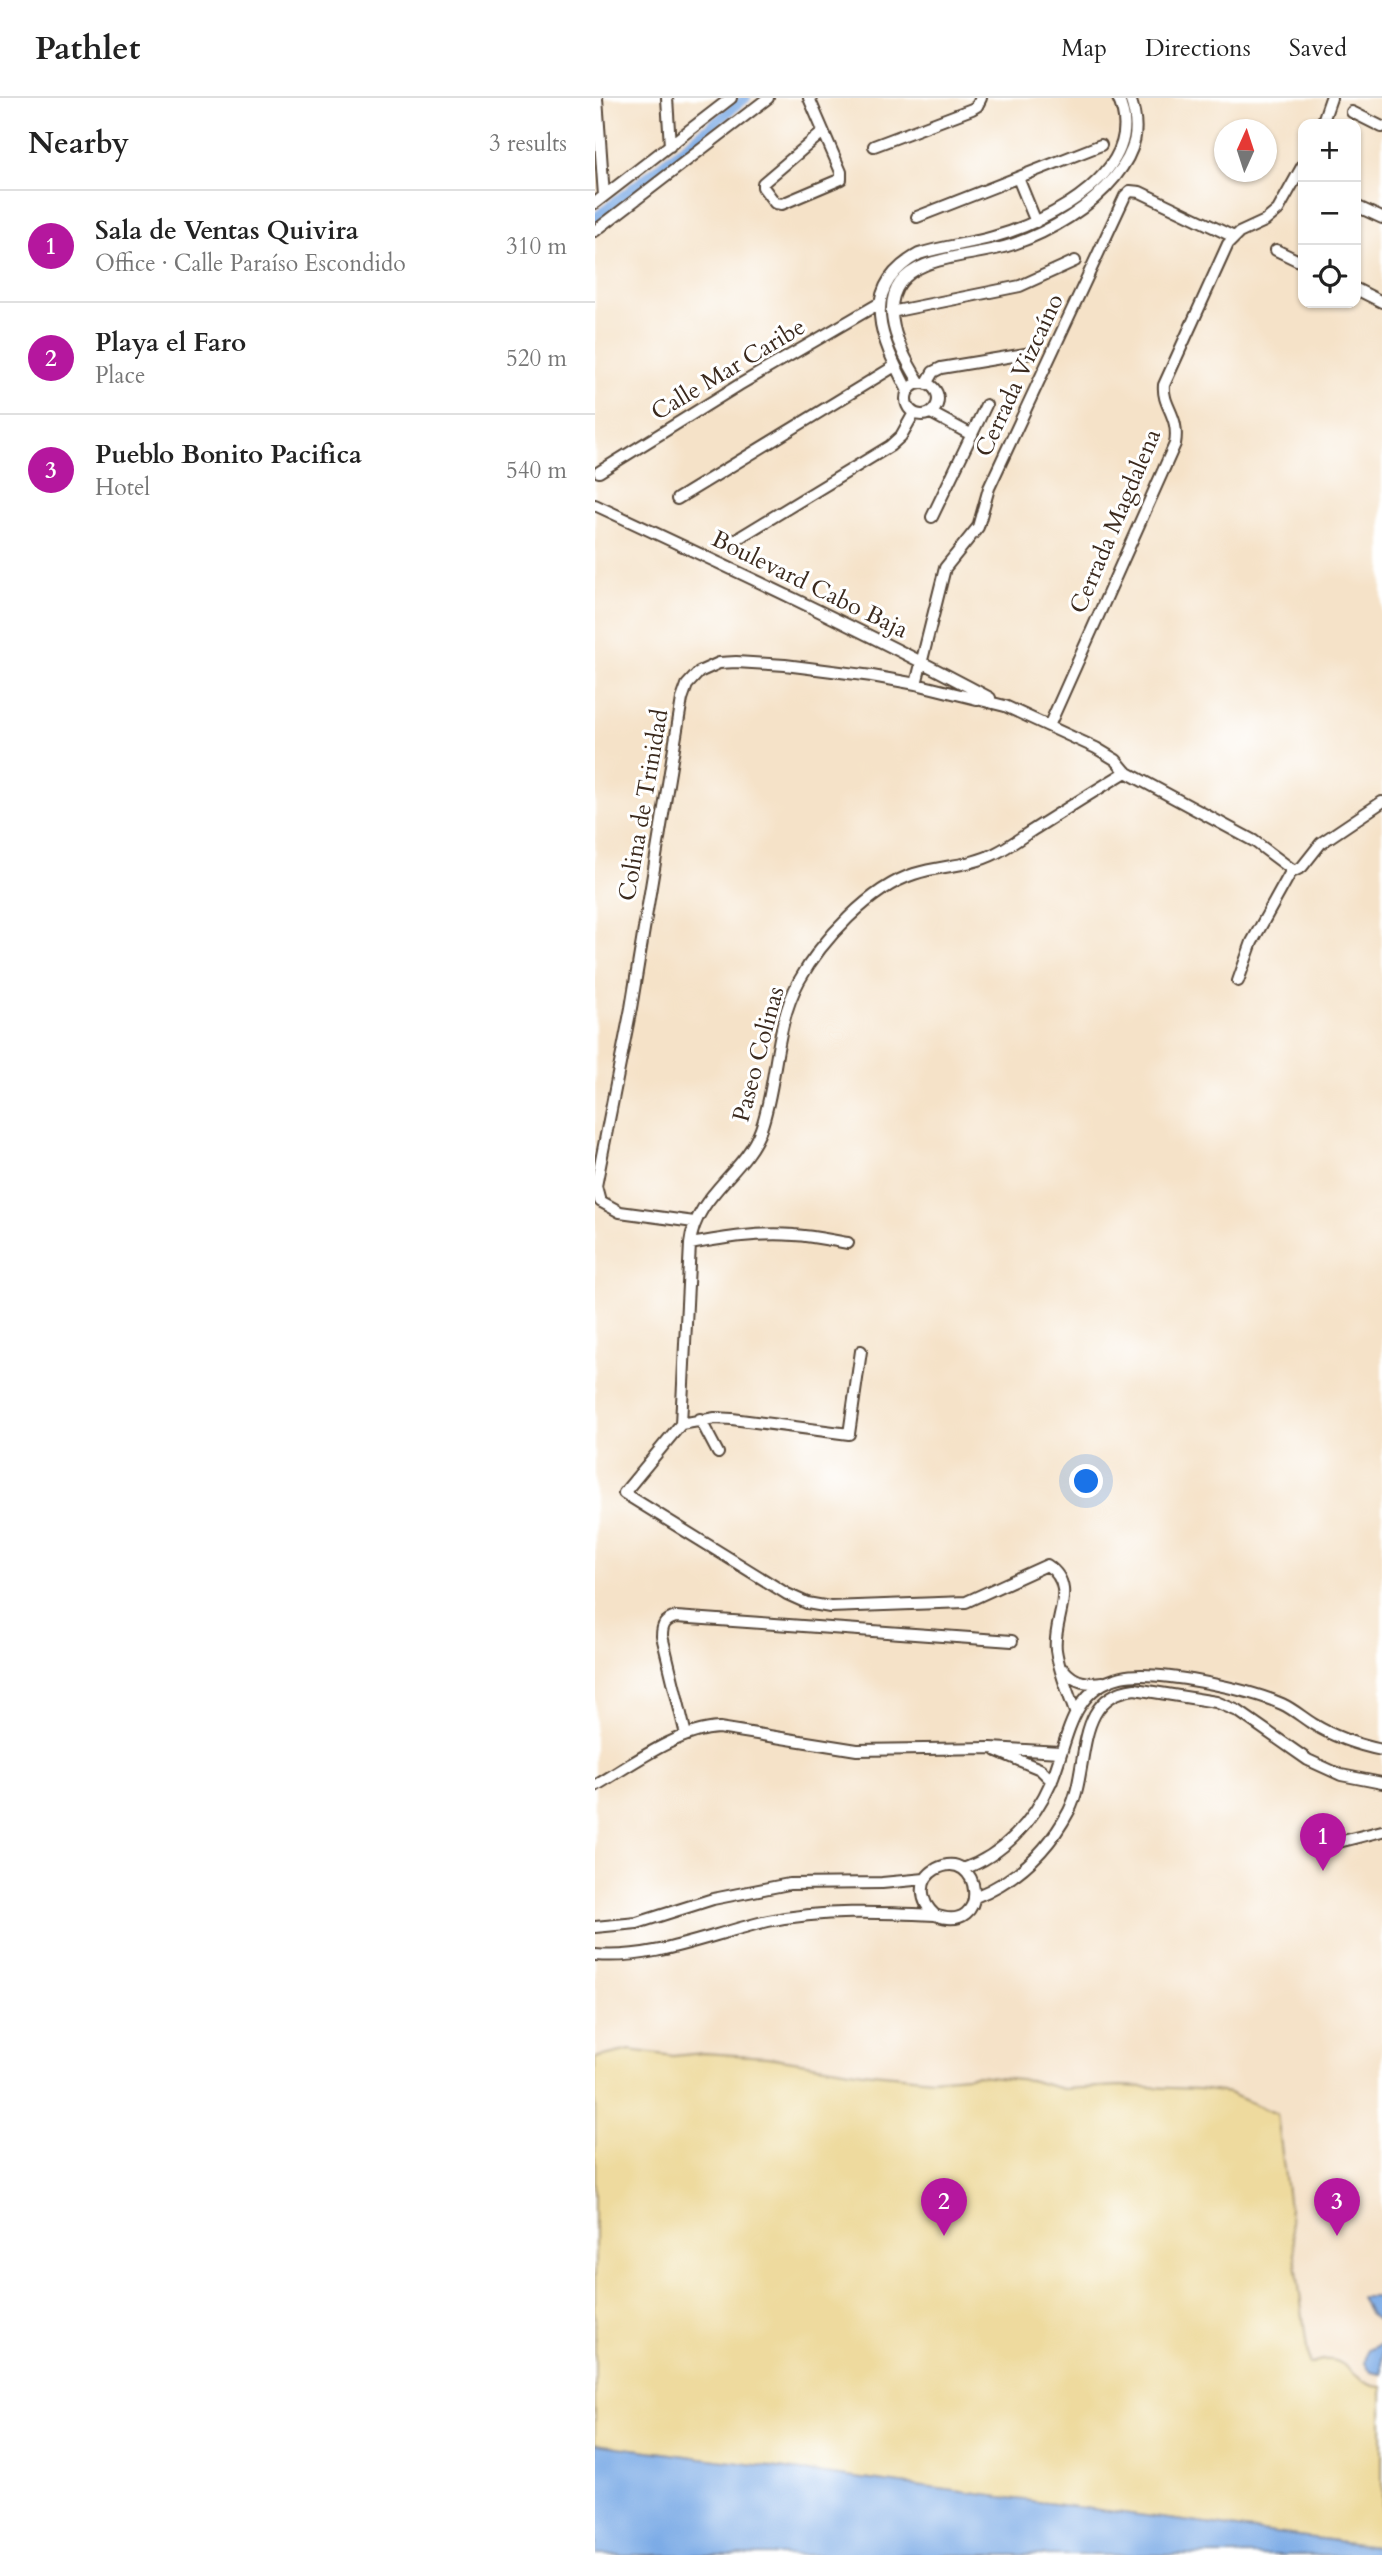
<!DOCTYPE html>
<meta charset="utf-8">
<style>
:root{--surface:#fff;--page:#f6f6f6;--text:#222;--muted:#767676;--line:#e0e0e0;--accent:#b5179e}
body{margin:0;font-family:Cardo,serif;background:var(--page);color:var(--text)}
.controls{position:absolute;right:21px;top:21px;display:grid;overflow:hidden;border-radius:14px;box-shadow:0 2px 5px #0004}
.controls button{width:63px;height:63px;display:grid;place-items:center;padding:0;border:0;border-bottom:2px solid var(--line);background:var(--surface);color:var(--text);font:35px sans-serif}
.compass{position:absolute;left:619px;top:21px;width:63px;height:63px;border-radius:50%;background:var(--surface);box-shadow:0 2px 5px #0004;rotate:3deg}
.you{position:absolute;left:492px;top:1384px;width:24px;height:24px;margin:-18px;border:5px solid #fff;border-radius:50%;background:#1a73e8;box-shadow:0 0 0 10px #1a73e833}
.badge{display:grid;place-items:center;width:46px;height:46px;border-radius:50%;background:var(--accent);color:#fff;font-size:23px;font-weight:700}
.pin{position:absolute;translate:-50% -58px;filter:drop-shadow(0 2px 4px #0008)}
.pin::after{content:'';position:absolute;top:37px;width:24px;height:21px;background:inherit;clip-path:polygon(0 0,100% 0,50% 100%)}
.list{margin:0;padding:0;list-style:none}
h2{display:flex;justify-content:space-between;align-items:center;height:91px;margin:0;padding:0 28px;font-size:30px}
h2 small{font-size:23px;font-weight:400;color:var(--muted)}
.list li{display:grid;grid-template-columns:46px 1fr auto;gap:21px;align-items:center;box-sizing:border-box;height:112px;padding:0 28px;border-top:2px solid var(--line)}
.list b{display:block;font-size:26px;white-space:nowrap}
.list p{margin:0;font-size:23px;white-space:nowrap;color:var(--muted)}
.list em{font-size:23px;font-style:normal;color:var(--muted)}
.icon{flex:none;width:38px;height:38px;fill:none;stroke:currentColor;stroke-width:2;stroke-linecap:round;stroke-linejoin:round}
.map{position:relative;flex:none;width:787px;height:2457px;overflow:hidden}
header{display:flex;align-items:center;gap:42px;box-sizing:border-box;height:98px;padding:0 35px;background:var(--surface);border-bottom:2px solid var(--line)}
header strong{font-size:33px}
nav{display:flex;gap:38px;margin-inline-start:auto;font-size:24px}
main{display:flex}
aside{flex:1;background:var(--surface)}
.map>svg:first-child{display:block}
.sand{fill:#eeda9e;stroke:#94825e;stroke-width:2}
.water{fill:#7cabe6;stroke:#5c6a82;stroke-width:2}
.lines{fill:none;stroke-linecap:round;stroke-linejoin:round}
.canal{stroke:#7cabe6;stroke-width:10}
.minor-casing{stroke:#574638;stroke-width:14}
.minor{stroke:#fff;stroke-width:10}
.labels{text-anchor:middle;stroke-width:6;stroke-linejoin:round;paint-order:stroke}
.street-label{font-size:24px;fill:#3b2a1e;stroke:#fff}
</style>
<header>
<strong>Pathlet</strong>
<nav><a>Map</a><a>Directions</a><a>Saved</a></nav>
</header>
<main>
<aside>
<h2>Nearby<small>3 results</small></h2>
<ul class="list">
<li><span class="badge">1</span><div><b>Sala de Ventas Quivira</b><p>Office · Calle Paraíso Escondido</p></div><em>310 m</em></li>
<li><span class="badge">2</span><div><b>Playa el Faro</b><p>Place</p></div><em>520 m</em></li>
<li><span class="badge">3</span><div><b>Pueblo Bonito Pacifica</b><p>Hotel</p></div><em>540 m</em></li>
</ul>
</aside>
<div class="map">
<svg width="787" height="2457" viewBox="0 0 787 2457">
<rect width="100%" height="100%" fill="#fff"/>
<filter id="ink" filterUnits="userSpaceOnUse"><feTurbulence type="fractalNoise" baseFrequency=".0143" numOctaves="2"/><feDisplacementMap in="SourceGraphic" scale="14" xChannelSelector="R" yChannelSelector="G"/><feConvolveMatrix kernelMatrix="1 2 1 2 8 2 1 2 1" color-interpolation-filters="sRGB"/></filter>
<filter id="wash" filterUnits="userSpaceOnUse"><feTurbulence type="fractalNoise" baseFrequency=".00686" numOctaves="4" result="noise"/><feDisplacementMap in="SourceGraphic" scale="28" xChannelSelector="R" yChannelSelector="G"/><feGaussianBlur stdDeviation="1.57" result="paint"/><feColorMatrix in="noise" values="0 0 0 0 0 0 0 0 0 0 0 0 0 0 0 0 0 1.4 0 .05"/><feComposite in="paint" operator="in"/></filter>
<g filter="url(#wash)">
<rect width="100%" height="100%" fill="#f5e2c8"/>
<path class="sand" d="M35,1952L78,1958L108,1955L173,1959L268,1974L337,1981L383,1977L434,1982L468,1991L525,1988L604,1991L634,1995L682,2016L714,2266C755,2249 753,2287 787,2289V2449L0,2346V1960Z"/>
<path class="water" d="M766,2199H783L787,2206V2225L774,2216Z
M783,2247H787V2276L776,2274L770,2264L773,2252Z
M0,2346L787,2449V2457H0Z"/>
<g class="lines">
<path class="canal" d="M0,120L151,0"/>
</g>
</g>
<g filter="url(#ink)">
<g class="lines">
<g class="minor-casing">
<path id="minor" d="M2,0L9,98
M72,0L75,48
M214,0L246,74V81L187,106L180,105L168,89V85L228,34
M757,14L787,29
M727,26L736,0
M279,48L377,11L382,8L386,0
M423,80L441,124
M0,105L136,0
M761,108L787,120
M322,119L506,47
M0,133L173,0
M681,152L708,165
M761,191L787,204
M296,214L425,188L480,163
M325,285C302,249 273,190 330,167C358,156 390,156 419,146C456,133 495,110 520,79C541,53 546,31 535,0
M311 301a16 16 0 1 1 32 0a16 16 0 1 1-32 0Z
M331,286L338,274L346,270L436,255
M313,293C288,244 260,191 324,156C348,148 374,146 398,139C454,124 556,71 523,0
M336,315L377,337
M4,374L144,287L285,205
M82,401L300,268
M0,407C133,469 266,531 395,600
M337,419L391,307
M137,444L295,348L306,338L319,315
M321,586L350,470L383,429L394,390L530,98L535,93L545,94L639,139
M454,628L580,346C585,317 567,309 569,287L633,146L644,135L670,123L683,112L708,67
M643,883L657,844L697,772
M99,1124L25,1114L5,1103L1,1088L36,910L87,601L92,587L104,574L124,565L141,564L190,567L277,578L321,586L410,608L501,650L521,662L531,674L659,743L699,773L707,769L726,745L787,704
M95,1146C129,1140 164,1134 199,1137C217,1138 235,1142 253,1145
M105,1321L123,1355
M86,1326L120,1320L137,1321L254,1336L266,1253
M469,1572C480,1585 492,1586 508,1584
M480,1614C473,1594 464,1573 461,1552C457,1521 485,1489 452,1467L371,1504L235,1509L212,1505L192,1496L29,1395L86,1326L95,1146C100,1097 150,1075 166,1031C183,983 179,929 204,883C226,843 275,790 319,776C346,767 374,769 401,755C415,748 428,738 441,730C471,711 501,692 531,674
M91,1637L67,1538C67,1527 70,1522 81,1519L417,1543
M402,1653L445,1671L457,1683
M0,1688C36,1667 82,1632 124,1630L262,1652L396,1650L465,1654
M720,1750L787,1733
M368,1771C408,1757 439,1723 456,1684C473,1645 474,1591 526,1579C561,1571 653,1591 687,1606C698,1611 707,1619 718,1626C739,1639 763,1647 787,1652
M380,1799C422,1782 453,1753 474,1713C496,1671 477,1598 540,1591L621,1604L643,1613L713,1662L746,1677L787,1685
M0,1829L42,1825L118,1801L194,1786L287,1785L330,1781
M0,1857C60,1862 115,1836 173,1823C228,1812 284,1814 340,1817C398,1838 386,1747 341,1771C322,1782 325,1804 340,1817"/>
</g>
<use href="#minor" class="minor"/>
</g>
</g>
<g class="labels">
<g class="street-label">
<text transform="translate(133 271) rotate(-31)" y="8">Calle Mar Caribe</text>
<text transform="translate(424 277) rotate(-65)" y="8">Cerrada Vizcaíno</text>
<text transform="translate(520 423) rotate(-67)" y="8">Cerrada Magdalena</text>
<text transform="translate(215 486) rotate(26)" y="8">Boulevard Cabo Baja</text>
<text transform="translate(48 707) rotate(-80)" y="8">Colina de Trinidad</text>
<text transform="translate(163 956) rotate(-75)" y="8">Paseo Colinas</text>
</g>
</g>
</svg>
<div class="controls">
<button>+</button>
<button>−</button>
<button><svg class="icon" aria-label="locate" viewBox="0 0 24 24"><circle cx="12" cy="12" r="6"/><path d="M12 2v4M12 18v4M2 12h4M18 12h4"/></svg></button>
</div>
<svg class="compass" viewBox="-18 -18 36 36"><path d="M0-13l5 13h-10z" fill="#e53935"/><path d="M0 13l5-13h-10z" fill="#767676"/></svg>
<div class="you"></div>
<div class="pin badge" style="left:728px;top:1773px">1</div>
<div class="pin badge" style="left:349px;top:2138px">2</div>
<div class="pin badge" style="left:742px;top:2138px">3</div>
</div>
</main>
